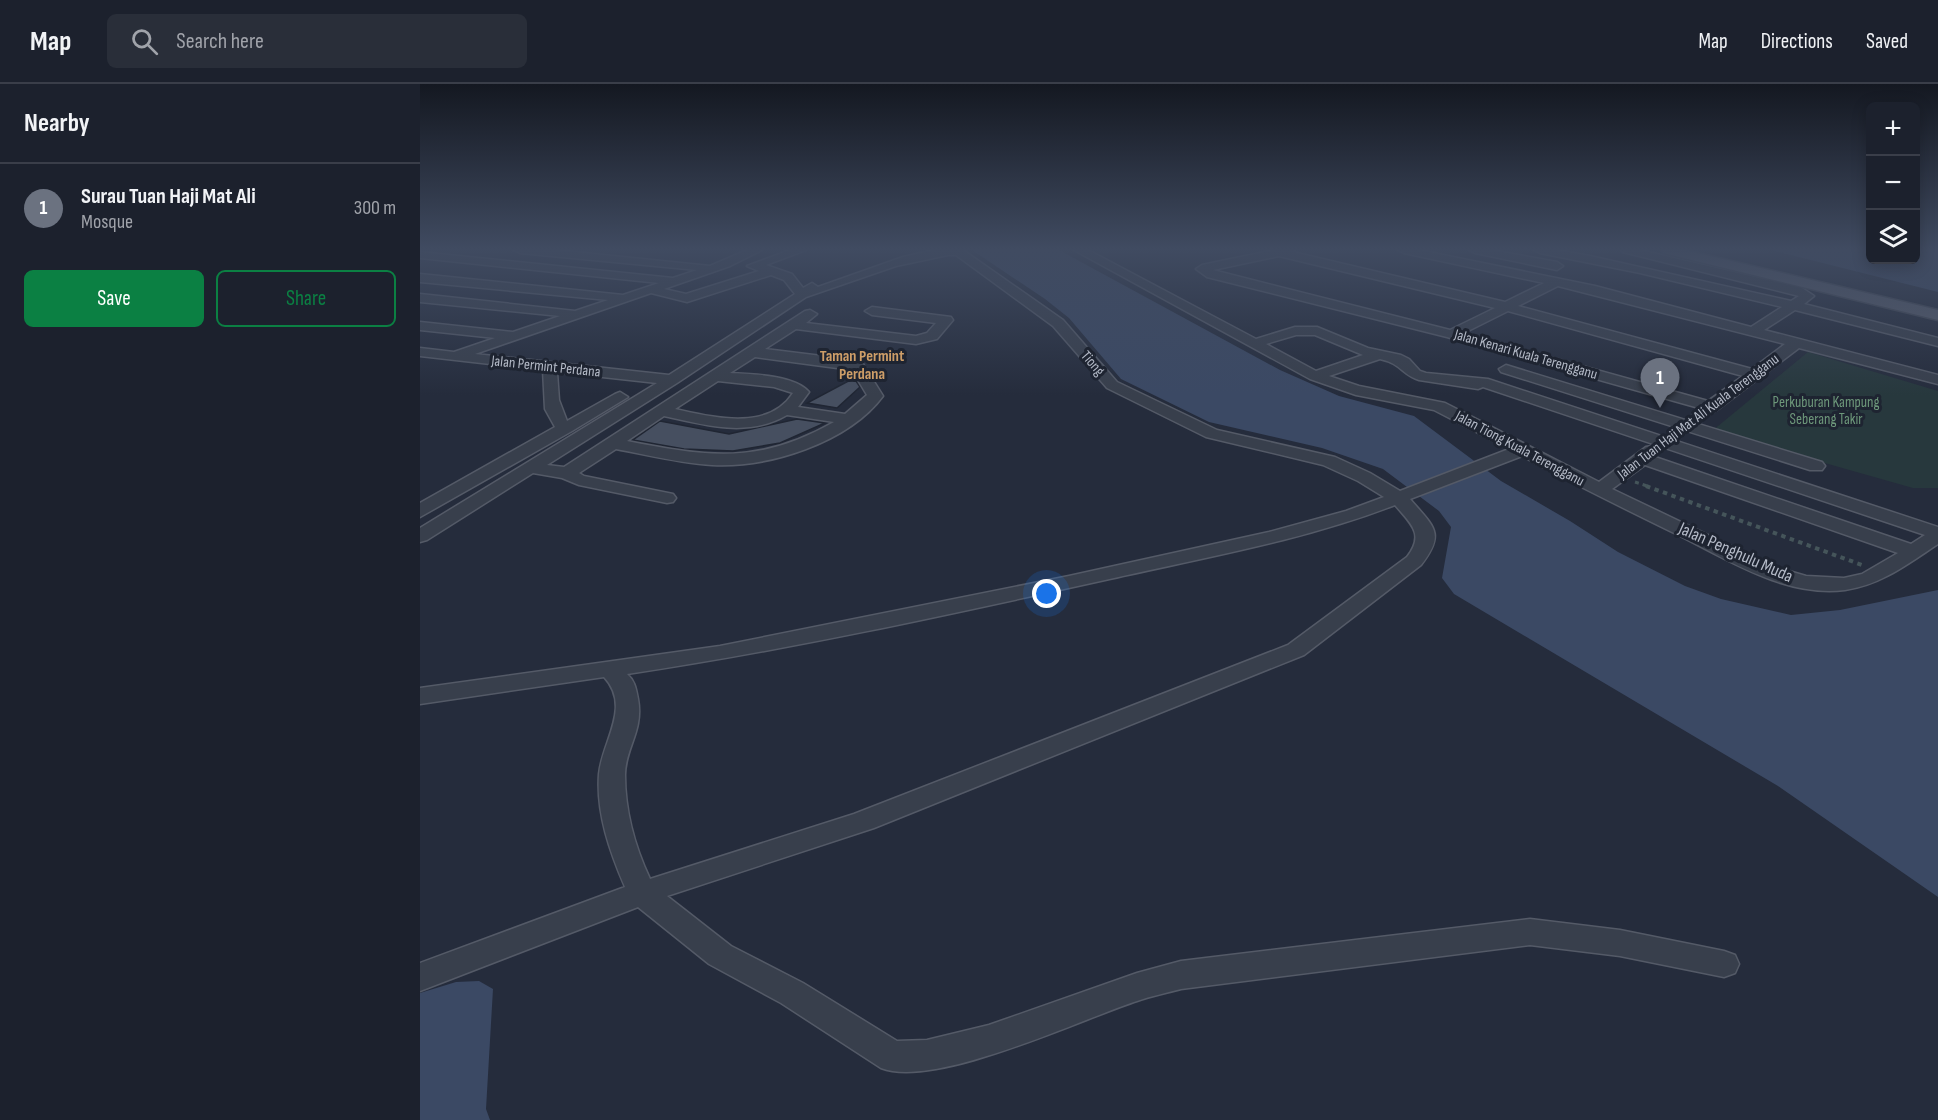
<!DOCTYPE html>
<meta charset="utf-8">
<style>
:root{--surface:#1c212d;--page:#292e39;--text:#f1f3f6;--muted:#a0a3aa;--line:#3a3e49;--accent:#0b8043}
body{margin:0;font-family:"Sofia Sans Condensed",sans-serif;background:var(--page);color:var(--text)}
.controls{position:absolute;right:18px;top:18px;display:grid;overflow:hidden;border-radius:9px;box-shadow:0 3px 15px #0003}
.controls button{width:54px;height:54px;display:grid;place-items:center;padding:0;border:0;border-bottom:2px solid var(--line);background:var(--surface);color:var(--text);font:30px sans-serif}
.you{position:absolute;left:627px;top:510px;width:21px;height:21px;margin:-15px;border:4px solid #fff;border-radius:50%;background:#1a73e8;box-shadow:0 0 0 9px #1a73e833}
.badge{display:grid;place-items:center;width:39px;height:39px;border-radius:50%;background:var(--accent);color:#fff;font-size:20px;font-weight:700}
.pin{position:absolute;translate:-50% -50px;filter:drop-shadow(0 2px 3px #0008)}
.pin::after{content:'';position:absolute;top:32px;width:21px;height:18px;background:inherit;clip-path:polygon(0 0,100% 0,50% 100%)}
.list{margin:0;padding:0;list-style:none}
h2{display:flex;justify-content:space-between;align-items:center;height:78px;margin:0;padding:0 24px;font-size:26px}
h2 small{font-size:20px;font-weight:400;color:var(--muted)}
.list li{display:grid;grid-template-columns:39px 1fr auto;gap:18px;align-items:center;box-sizing:border-box;height:90px;padding:0 24px;border-top:2px solid var(--line)}
.list b{display:block;font-size:22px;white-space:nowrap}
.list p{margin:0;font-size:20px;white-space:nowrap;color:var(--muted)}
.list em{font-size:20px;font-style:normal;color:var(--muted)}
.actions{display:flex;gap:12px;padding:18px 24px}
.actions a{flex:1;padding:14px 0;border:2px solid var(--accent);border-radius:9px;text-align:center;font-size:21px;color:var(--accent)}
.actions .main{background:var(--accent);color:#fff}
.icon{flex:none;width:33px;height:33px;fill:none;stroke:currentColor;stroke-width:2;stroke-linecap:round;stroke-linejoin:round}
.map{position:relative;flex:none;width:1518px;height:1036px;overflow:hidden}
header{display:flex;align-items:center;gap:36px;box-sizing:border-box;height:84px;padding:0 30px;background:var(--surface);border-bottom:2px solid var(--line)}
header strong{font-size:28px}
nav{display:flex;gap:33px;margin-inline-start:auto;font-size:21px}
.search{width:420px;height:54px;background:var(--page);display:flex;align-items:center;gap:15px;box-sizing:border-box;padding:0 21px;border-radius:9px;color:var(--muted);font-size:22px}
main{display:flex}
aside{flex:1;background:var(--surface)}
.map>svg:first-child{display:block}
.green{fill:#27383d}
.water{fill:#3b4964}
.building{fill:#464f60;stroke:#202633;stroke-width:1.5}
.lines{fill:none;stroke-linecap:round;stroke-linejoin:round}
.minor-casing{stroke:#545a67;stroke-width:3}
.major-casing{stroke:#424855;stroke-width:3}
.path-far1{stroke:#45555a;stroke-width:3;stroke-dasharray:4 4;stroke-linecap:butt}
.path{stroke:#45555a;stroke-width:4;stroke-dasharray:4.5 4.5;stroke-linecap:butt}
.minor{fill:#383f4c;fill-rule:evenodd}
.major{fill:#575d6c;fill-rule:evenodd}
.labels{text-anchor:middle;stroke-width:6;stroke-linejoin:round;paint-order:stroke}
.far-street-label{font-size:15px;fill:#b4bac7;stroke:#1e2431}
.far-park-label{font-size:15px;fill:#6d977a;stroke:#1e2431}
.far-neighbourhood-label{font-size:16px;font-weight:bold;fill:#ce9e68;stroke:#1e2431}
.street-label{font-size:18px;fill:#b4bac7;stroke:#1e2431}
</style>
<header>
<strong>Map</strong>
<div class="search"><svg class="icon" aria-label="search" viewBox="0 0 24 24"><circle cx="10" cy="10" r="6"/><path d="M15 15l6 6"/></svg>Search here</div>
<nav><a>Map</a><a>Directions</a><a>Saved</a></nav>
</header>
<main>
<aside>
<h2>Nearby<small></small></h2>
<ul class="list">
<li><span class="badge" style="background:#6b7280">1</span><div><b>Surau Tuan Haji Mat Ali</b><p>Mosque</p></div><em>300 m</em></li>
</ul>
<div class="actions"><a class="main">Save</a><a>Share</a></div>
</aside>
<div class="map">
<svg width="1518" height="1036" viewBox="0 0 1518 1036">
<rect width="100%" height="100%" fill="#252c3c"/>
<path class="green" d="M1388,268L1518,307V404H1493L1292,347Z"/>
<path class="water" d="M552,166H639L860,286L919,312L994,332L1081,397L1150,437L1198,468L1265,502L1301,515L1371,531L1420,526L1518,506V813L1358,702L1034,510L1022,494L1031,443L1019,427L963,385L902,364L789,338L701,295L649,234L625,215Z
M1351,166H1450V176H1496V166H1518V208Z
M59,897L73,905L66,1025L70,1036H0V909L36,898Z"/>
<path class="building" d="M434,294L440,303L417,324L387,319Z
M377,335L405,339L360,359L313,367L264,365L213,356L240,337L309,350Z"/>
<g class="lines">
<g class="minor-casing">
<path id="minor" d="M94,166H135L290,182L327,166H342L310,182L244,205L266,210L339,187L327,182L370,166H386L346,181L372,190L383,204L392,199L398,203L483,173L514,166H543L643,236L697,298L797,346L915,373L950,389L980,407L1089,365L1014,326L936,311L890,295L654,166H668L836,255L875,243H897L948,264L981,271L989,275L1000,287L1006,289L1068,295L1518,443V460C1489,479 1461,501 1425,506C1365,514 1305,474 1254,449C1203,424 1152,399 1102,372L990,415C1014,443 1026,449 1001,481L884,571L454,744L247,812L311,862L383,899L477,957L507,956L569,941L717,889L761,877L1110,835L1200,846L1304,867L1315,871L1319,880L1315,889L1304,893L1200,872L1110,861L761,905C746,909 731,912 717,917C659,936 515,1005 461,984L361,919L289,880L218,823L0,907V879L205,803C190,768 176,729 179,690C182,657 212,623 184,593L0,620V604L300,562L649,492L849,448L926,427L964,413L938,397L903,381L786,353L687,304L633,242L536,171H528L476,182L386,213L257,299L127,381L144,383L385,227L390,226L397,230L386,239L496,252L507,249L516,239L452,231L445,227L452,223L531,233L533,236L517,255L496,260L376,245L345,265L418,274L443,280L463,312C428,359 348,384 292,381C259,379 228,371 196,365L159,389L164,392L253,410L256,414L253,418L247,419L159,401L142,394L113,389L7,456L0,458V444L237,299L137,288L139,316L147,337L195,310L200,308L208,313L152,347L0,433V419L135,343L125,325L123,286L0,272V264L34,268L75,254L0,246V238L93,248L140,232L0,218V210L155,227L188,216L0,198V190L203,211L239,199L0,174V168L253,194L277,186L100,169ZM351,191L364,196L375,210L249,291L55,270L231,209L267,218ZM876,251H895L943,271L896,287L846,260ZM335,273L432,286L447,311L425,330L378,323L389,308C375,291 331,290 310,289ZM960,275C982,280 981,290 999,296L1058,305L1063,303L1505,451L1491,460L1235,373L1240,367L1232,362L1226,363L1179,398L1025,319L939,302L909,292ZM298,297L354,303L373,309C348,348 292,333 255,325ZM367,331L414,338C338,381 289,373 207,357L244,332C285,341 328,354 367,331ZM1225,381L1478,469L1442,490L1424,494L1386,492L1355,483L1192,405ZM975,421C991,440 1005,450 987,473L868,561L434,730L230,795C215,763 205,727 205,691C205,664 224,647 218,615C216,605 215,597 207,590C368,566 527,531 685,496C782,474 882,457 975,421Z
M854,166H875L873,168L1085,218L1124,199L984,169L978,166H999L1175,202L1331,243L1362,223L1220,189L1120,169L1114,166H1137L1170,172L1371,217L1379,212L1203,168L1201,166H1220L1382,204L1394,212L1384,220L1518,254V262L1375,226L1344,246L1518,291V300L1379,264L1297,326L1281,335L1273,330L1279,324L1027,253L787,193L776,185L782,181ZM859,172L1075,224L1030,246L793,186ZM1138,202L1365,260L1332,285L1098,222ZM1088,227L1323,292L1288,317L1044,249Z
M1049,166H1071L1137,178L1143,182L1137,186L1055,169Z
M1086,281L1402,378L1405,382L1402,386H1390L1081,288L1079,285Z"/>
</g>
<g class="major-casing">
<path id="major" d="M1241,166H1265L1518,226V236L1243,169Z"/>
</g>
<path class="path-far1" d="M1215,398L1230,403"/>
<path class="path" d="M1226,402L1442,481"/>
<use href="#minor" class="minor"/>
<use href="#major" class="major"/>
</g>
<linearGradient id="sky" x2="0" y2="1"><stop stop-color="#141821"/><stop offset="0.53" stop-color="#404b61"/><stop offset="1" stop-color="#404b61" stop-opacity="0"/></linearGradient>
<rect width="1518" height="311" fill="url(#sky)"/>
<g class="labels">
<g class="far-street-label">
<text transform="translate(1106 270) rotate(16)" y="5">Jalan Kenari Kuala Terengganu</text>
<text transform="translate(673 279) rotate(49)" y="5">Tiong</text>
<text transform="translate(126 282) rotate(6)" y="5">Jalan Permint Perdana</text>
<text transform="translate(1278 332) rotate(-37)" y="5">Jalan Tuan Haji Mat Ali Kuala Terengganu</text>
<text transform="translate(1100 364) rotate(28)" y="5">Jalan Tiong Kuala Terengganu</text>
</g>
<g class="far-park-label">
<text x="1406" y="323">Perkuburan Kampung<tspan x="1406" dy="17">Seberang Takir</tspan></text>
</g>
<g class="far-neighbourhood-label">
<text x="442" y="277">Taman Permint<tspan x="442" dy="18">Perdana</tspan></text>
</g>
<g class="street-label">
<text transform="translate(1316 468) rotate(24)" y="6">Jalan Penghulu Muda</text>
</g>
</g>
</svg>
<div class="controls">
<button>+</button>
<button>−</button>
<button><svg class="icon" aria-label="layers" viewBox="0 0 24 24"><path d="M12 4l9 5-9 5-9-5zM3 14l9 5 9-5"/></svg></button>
</div>
<div class="you"></div>
<div class="pin badge" style="left:1240px;top:324px;background:#6b7280">1</div>
</div>
</main>
